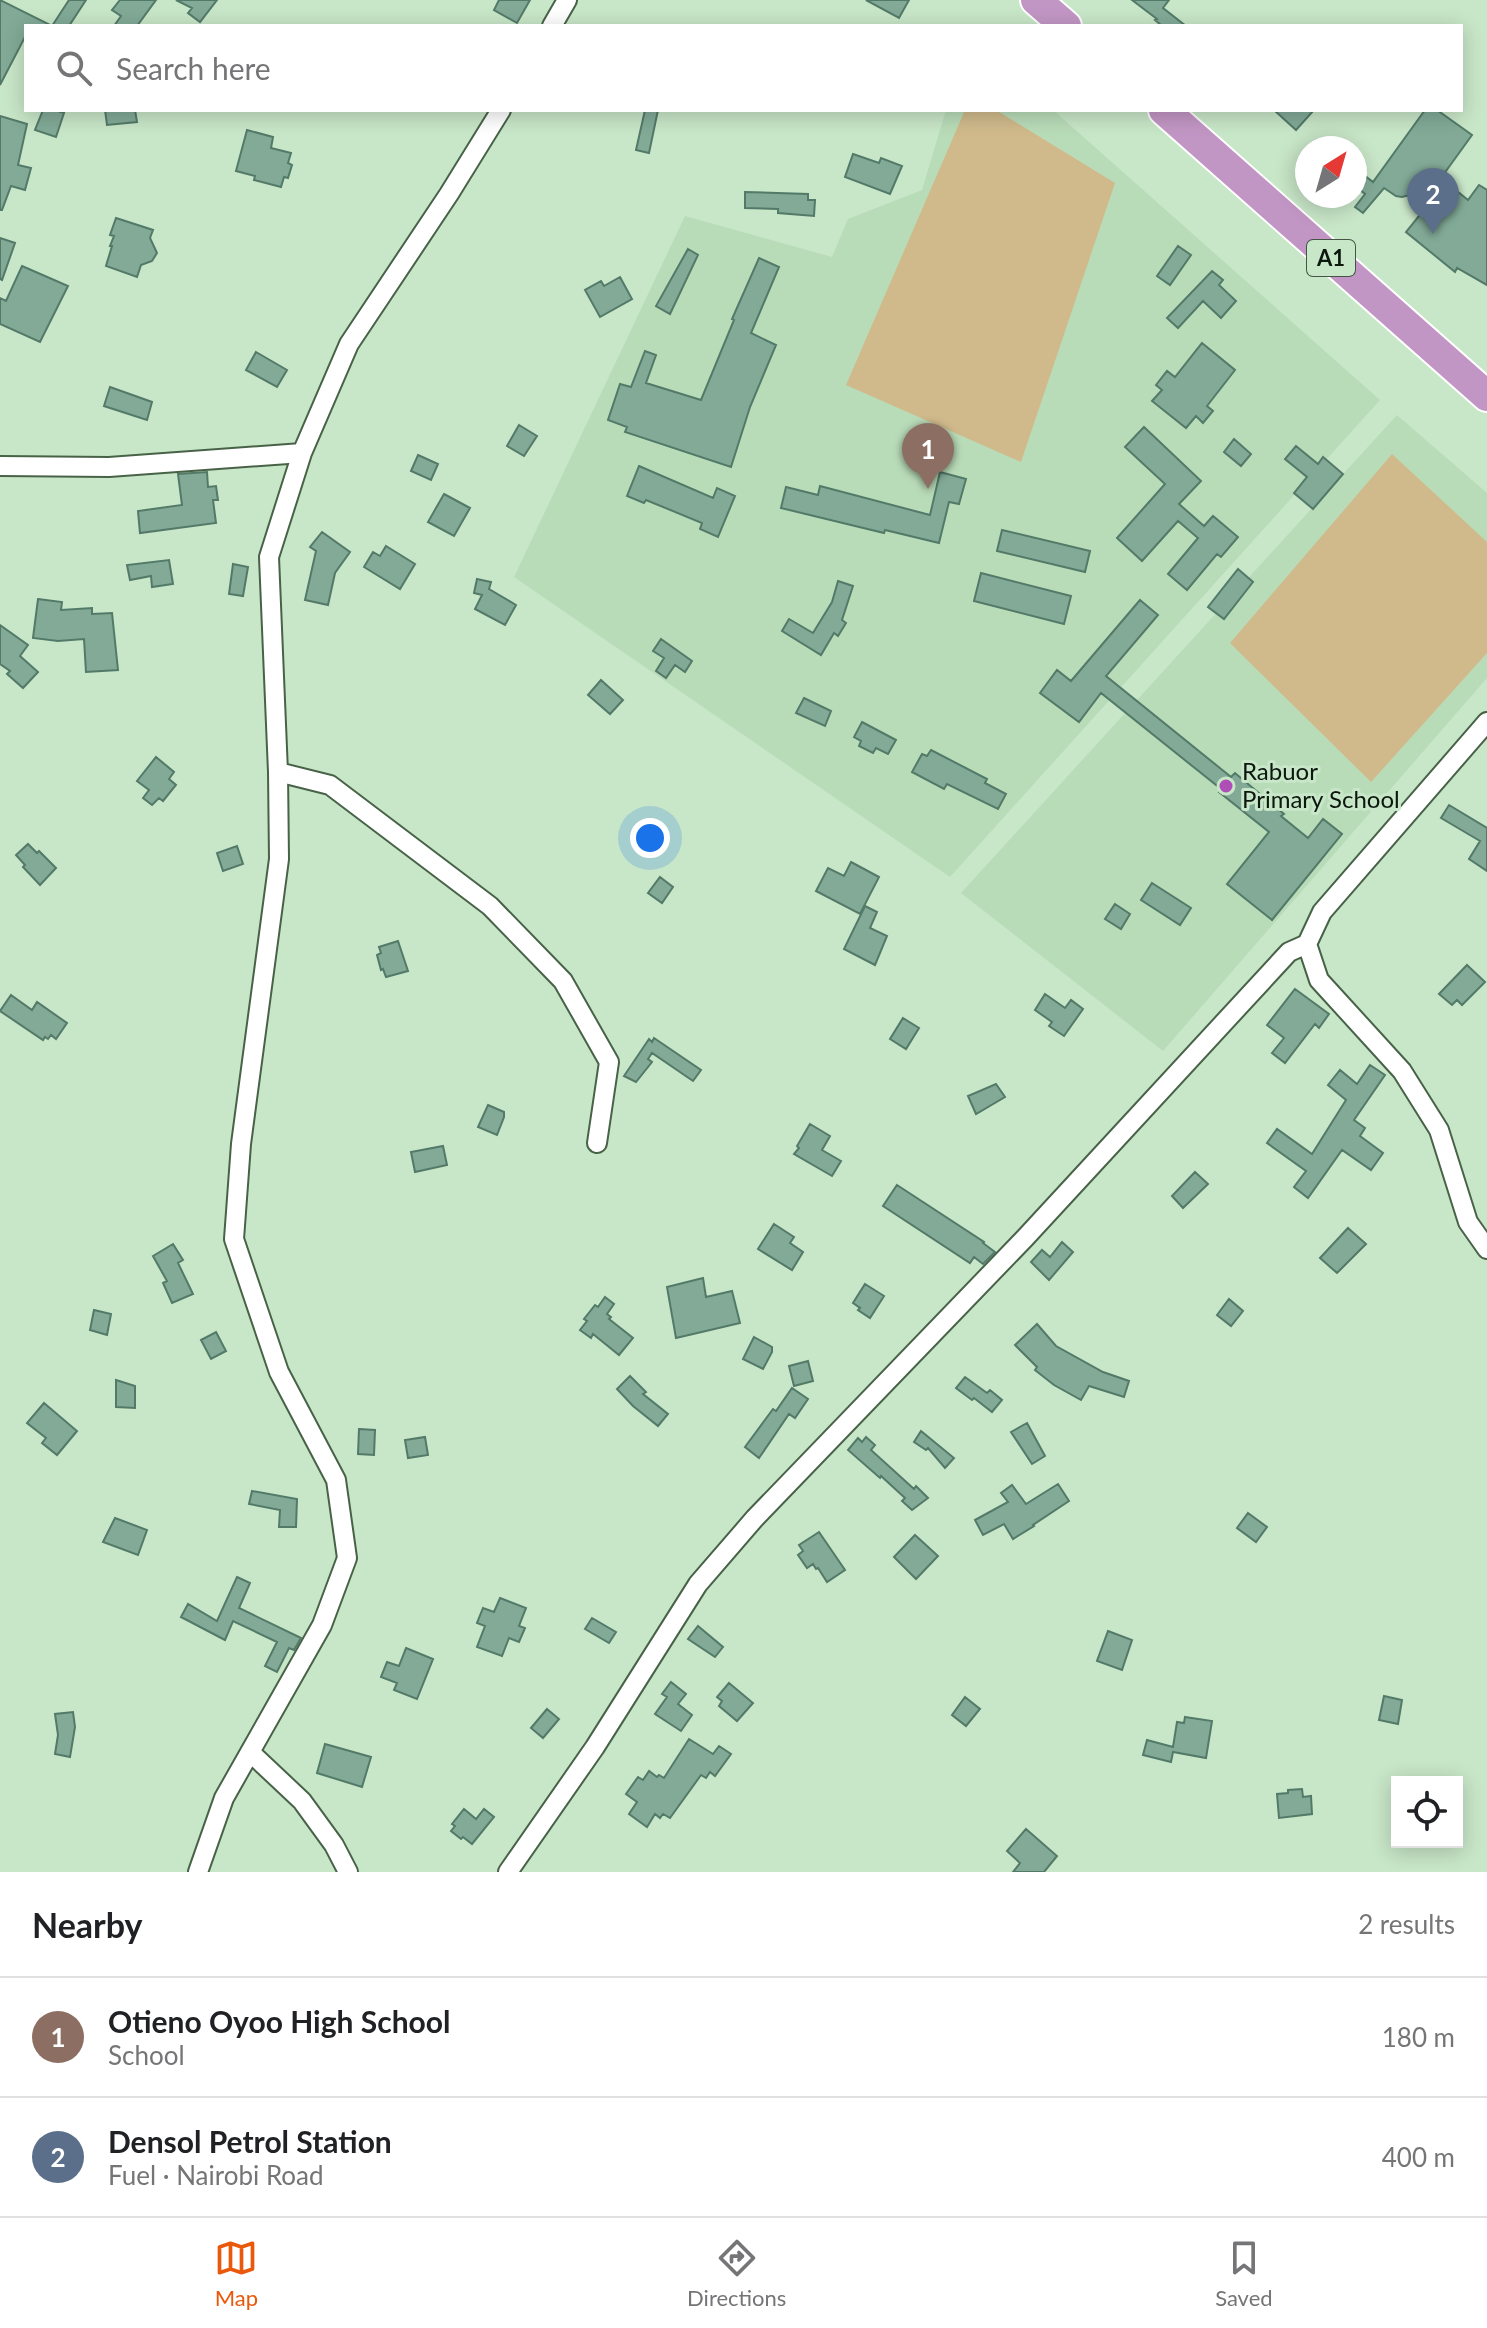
<!DOCTYPE html>
<meta charset="utf-8">
<style>
:root{--surface:#fff;--page:#f6f6f6;--text:#202124;--muted:#757577;--line:#e0e0e0;--accent:#ea580c}
body{margin:0;font-family:Lato,sans-serif;background:var(--page);color:var(--text)}
.controls{position:absolute;right:24px;bottom:24px;display:grid;overflow:hidden;border-radius:0px;box-shadow:0 4px 20px #0003}
.controls button{width:72px;height:72px;display:grid;place-items:center;padding:0;border:0;border-bottom:2px solid var(--line);background:var(--surface);color:var(--text);font:40px sans-serif}
.compass{position:absolute;left:1295px;top:136px;width:72px;height:72px;border-radius:50%;background:var(--surface);box-shadow:0 4px 20px #0003;rotate:37deg}
.you{position:absolute;left:650px;top:838px;width:28px;height:28px;margin:-20px;border:6px solid #fff;border-radius:50%;background:#1a73e8;box-shadow:0 0 0 12px #1a73e833}
.badge{display:grid;place-items:center;width:52px;height:52px;border-radius:50%;background:var(--accent);color:#fff;font-size:26px;font-weight:700}
.pin{position:absolute;translate:-50% -66px;filter:drop-shadow(0 2px 4px #0008)}
.pin::after{content:'';position:absolute;top:42px;width:28px;height:24px;background:inherit;clip-path:polygon(0 0,100% 0,50% 100%)}
.list{margin:0;padding:0;list-style:none}
h2{display:flex;justify-content:space-between;align-items:center;height:104px;margin:0;padding:0 32px;font-size:34px}
h2 small{font-size:26px;font-weight:400;color:var(--muted)}
.list li{display:grid;grid-template-columns:52px 1fr auto;gap:24px;align-items:center;box-sizing:border-box;height:120px;padding:0 32px;border-top:2px solid var(--line)}
.list b{display:block;font-size:30px;white-space:nowrap}
.list p{margin:0;font-size:26px;white-space:nowrap;color:var(--muted)}
.list em{font-size:26px;font-style:normal;color:var(--muted)}
.icon{flex:none;width:44px;height:44px;fill:none;stroke:currentColor;stroke-width:2;stroke-linecap:round;stroke-linejoin:round}
.map{position:relative;flex:none;width:1487px;height:1872px;overflow:hidden}
.search{position:absolute;background:var(--surface);box-shadow:0 4px 20px #0003;left:24px;right:24px;top:24px;height:88px;display:flex;align-items:center;gap:20px;box-sizing:border-box;padding:0 28px;border-radius:0px;color:var(--muted);font-size:30px}
.sheet{height:344px;background:var(--surface)}
nav{display:flex;justify-content:space-around;align-items:center;box-sizing:border-box;height:112px;border-top:2px solid var(--line);background:var(--surface);font-size:22px;color:var(--muted)}
nav a{display:grid;justify-items:center;gap:4px}
nav .on{color:var(--accent)}
.map>svg:first-child{display:block}
.built{fill:#b9dcb8}
.green{fill:#d0ba8c}
.building{fill:#82aa97;stroke:#537a68;stroke-width:2}
.lines{fill:none;stroke-linecap:round;stroke-linejoin:round}
.minor-casing{stroke:#486248;stroke-width:22}
.trunk-casing{stroke:#fff;stroke-width:34}
.minor{stroke:#fff;stroke-width:18}
.trunk{stroke:#c296c4;stroke-width:30}
.poi-dot{fill:#ae4eb6;stroke:#c8e6c8;stroke-width:3}
.labels{text-anchor:middle;stroke-width:6;stroke-linejoin:round;paint-order:stroke}
.shield{fill:#c8e6c8;stroke:#445545;stroke-width:2}
.shield-label{font-size:22px;font-weight:bold;fill:#0c170d}
.poi-label{font-size:24px;fill:#0c170d;stroke:#c8e6c8;text-anchor:start}
</style>
<div class="map">
<svg width="1487" height="1872" viewBox="0 0 1487 1872">
<rect width="100%" height="100%" fill="#c8e6c8"/>
<path class="built" d="M946,110H1053L1380,400L950,877L514,577L685,216L832,257L848,219L922,190Z
M1397,415L1487,493V678L1163,1051L961,893Z"/>
<path class="green" d="M965,110H996L1115,183L1021,462L846,385Z
M1392,454L1487,542V653L1371,782L1230,643Z"/>
<path class="building" d="M0,0L52,26L69,0H86L69,26H26V35L0,85Z
M120,0H156L137,26H114L121,16L112,10Z
M176,0H217L200,22L188,13L192,8Z
M499,0H530L517,23L494,10Z
M866,0H909L899,18Z
M1132,0H1169L1163,8L1186,26H1162L1155,20L1157,19Z
M43,110H55L64,113L56,137L35,130Z
M105,110H135L137,122L107,125Z
M645,110H658L649,153L636,150Z
M1274,110H1314L1296,130Z
M1425,110H1437L1472,135L1441,178L1468,200L1479,185L1487,190V285L1457,268L1455,272L1406,232L1431,201L1410,195L1402,197L1396,196L1384,188L1363,213L1355,207L1365,194L1355,186V168L1373,182Z
M0,116L27,124L18,165L31,168L25,190L11,186L2,210H0Z
M247,130L273,137L271,148L291,153L288,163L292,165L288,178L284,177L281,187L254,180L255,176L236,171Z
M853,154L879,163L881,158L902,166L890,194L845,177Z
M745,192L808,194V200H815L814,216L778,213V209L745,208Z
M116,218L153,230L150,238L157,253L152,261L141,265L137,277L106,266L112,246H110L114,236L110,235Z
M0,238L15,243L2,280L0,279Z
M1178,246L1191,255L1170,285L1157,276Z
M688,249L698,255L670,314L656,306Z
M759,258L779,267L751,333L776,345L750,407L731,467L625,432L627,427L608,420L620,384L631,387L645,351L656,355L646,383L701,400L734,320L732,319Z
M22,266L68,286L40,342L0,324V298L6,301Z
M1212,271L1223,280L1219,285L1236,301L1221,318L1203,301L1178,328L1167,318Z
M620,277L632,299L600,317L585,290L601,281L604,286Z
M1202,343L1235,370L1207,406L1213,411L1203,423L1196,416L1186,428L1152,401L1162,390L1156,385L1167,371L1175,377Z
M256,352L287,370L277,387L246,370Z
M110,387L152,402L147,420L104,406Z
M519,425L537,436L524,456L507,446Z
M1144,427L1201,481L1179,504L1204,526L1213,516L1238,537L1221,557L1217,554L1187,590L1168,574L1198,538L1178,521L1142,561L1117,538L1165,484L1125,447Z
M1234,439L1251,454L1241,466L1224,452Z
M1296,446L1318,464L1323,457L1343,474L1313,509L1294,493L1307,477L1285,459Z
M418,455L438,464L431,480L411,471Z
M639,466L713,498L717,488L735,496L718,537L700,529L702,523L646,500L644,503L627,496Z
M207,472L208,487L216,486L218,500H213L216,523L140,533L138,511L182,505L178,474Z
M940,472L966,479L959,504L949,502L939,543L885,530L884,533L781,508L786,487L818,495L820,486L930,515Z
M444,494L470,508L454,536L428,522Z
M1002,530L1090,551L1085,572L997,551Z
M322,532L350,552L335,573L328,605L305,600L316,551L310,547Z
M386,546L415,564L400,589L364,567L373,552L380,556Z
M169,560L173,584L152,587L151,576L130,580L127,565Z
M233,564L248,567L243,596L229,594Z
M1238,569L1253,582L1224,619L1208,607Z
M981,573L1071,596L1064,624L974,601Z
M477,579L491,582L489,589L516,605L505,625L475,609L482,595L474,593Z
M838,581L853,586L842,620L846,623L838,636L834,633L821,655L782,631L789,619L813,633L832,602Z
M38,599L62,602L61,610L92,608V614L112,613L118,670L86,672L84,639L58,641L33,638Z
M1140,600L1158,615L1106,676L1231,777L1235,773L1284,814L1281,816L1308,838L1323,819L1342,834L1272,920L1227,884L1269,832L1219,792L1221,789L1101,693L1079,722L1040,693L1057,670L1071,681Z
M0,625L28,645L20,656L38,672L23,688L7,674L10,671L0,664Z
M661,639L692,661L685,672L675,665L666,678L656,671L664,658L653,651Z
M601,680L623,700L610,714L588,695Z
M804,698L831,711L825,726L796,713Z
M862,722L896,740L888,754L876,748L873,753L859,746L861,741L854,737Z
M931,750L987,779L985,783L1006,794L998,809L947,784L944,789L912,772L922,754L927,756Z
M156,757L174,772L169,779L176,785L163,801L159,798L152,805L143,798L149,790L137,781Z
M1449,805L1487,828V871L1469,859L1480,841L1441,818Z
M28,844L37,853L39,851L56,868L40,885L23,867L25,865L16,855Z
M237,846L243,864L223,871L217,853Z
M851,862L879,877L860,914L816,891L828,868L844,876Z
M660,877L673,887L662,903L648,893Z
M1152,883L1191,908L1180,925L1141,900Z
M1115,904L1130,914L1121,929L1105,919Z
M865,906L877,912L870,928L887,936L875,965L844,949Z
M398,941L408,971L386,977L383,969L381,970L377,955L381,953L379,947Z
M1467,965L1485,982L1462,1005L1457,1000L1452,1005L1439,994Z
M1295,989L1329,1014L1319,1028L1315,1024L1285,1063L1272,1053L1284,1038L1267,1025Z
M1045,994L1065,1008L1071,1000L1083,1009L1064,1036L1049,1026L1052,1022L1035,1010Z
M11,995L32,1010L37,1002L67,1023L56,1039L51,1035L48,1039L45,1037L43,1040L0,1011Z
M903,1018L919,1028L906,1049L890,1039Z
M654,1038L701,1070L693,1081L652,1053L648,1059L652,1062L636,1082L624,1076L649,1039L652,1042Z
M1370,1065L1385,1075L1354,1120L1365,1128L1360,1136L1383,1153L1371,1170L1342,1150L1308,1198L1294,1187L1306,1171L1267,1143L1277,1129L1312,1154L1346,1100L1328,1085L1340,1070L1357,1084Z
M996,1084L1005,1097L976,1114L968,1096Z
M488,1105L504,1112V1117L497,1135L478,1127Z
M810,1124L830,1136L822,1150L841,1161L832,1176L794,1154L799,1148L797,1146Z
M443,1146L447,1165L415,1172L411,1152Z
M1195,1172L1208,1184L1183,1208L1172,1196Z
M897,1185L984,1242L983,1243L995,1252L983,1264L974,1257L970,1263L883,1206Z
M774,1224L794,1237L790,1243L803,1252L792,1270L758,1249Z
M1348,1228L1366,1244L1337,1273L1320,1258Z
M1062,1242L1073,1252L1049,1280L1031,1262L1042,1250L1050,1257Z
M173,1244L183,1260L178,1263L193,1294L172,1303L163,1283L167,1281L153,1256Z
M703,1278L706,1297L732,1291L740,1323L676,1338L667,1287Z
M865,1284L884,1296L870,1318L858,1310L860,1308L853,1303Z
M605,1297L614,1304L607,1314L611,1317L609,1319L633,1338L619,1355L593,1334L591,1338L580,1330L587,1321L584,1319L595,1305L598,1307Z
M1229,1299L1243,1311L1231,1326L1217,1315Z
M94,1310L111,1314L107,1335L90,1330Z
M1037,1324L1056,1346L1103,1372L1129,1381L1124,1397L1089,1386L1081,1400L1054,1385L1035,1370L1037,1367L1015,1345Z
M216,1332L226,1351L211,1359L201,1340Z
M754,1337L772,1347V1352L763,1369L743,1359Z
M808,1361L813,1381L794,1386L789,1366Z
M630,1376L646,1392L643,1394L668,1414L658,1426L633,1406L617,1389Z
M965,1377L987,1393L990,1390L1002,1400L992,1412L974,1398L972,1400L956,1388Z
M116,1380L135,1386V1408L116,1407Z
M792,1388L808,1399L795,1418L789,1414L759,1458L745,1447L773,1409L776,1411Z
M44,1403L77,1431L57,1455L42,1443L46,1438L27,1423Z
M1027,1423L1045,1456L1032,1464L1011,1432Z
M359,1429L375,1430L374,1455L358,1454Z
M921,1431L954,1458L945,1468L928,1448L926,1450L914,1442Z
M425,1437L428,1455L408,1458L405,1440Z
M866,1437L875,1445L871,1450L914,1489L916,1486L928,1498L912,1510L902,1501L905,1498L881,1476L880,1478L848,1450L858,1438L862,1442Z
M1058,1484L1069,1501L1033,1525L1034,1526L1013,1539L1004,1524L983,1535L975,1520L1008,1502L1001,1493L1012,1485L1026,1504Z
M252,1491L297,1499L296,1527H279L280,1510L249,1504Z
M1248,1513L1267,1527L1256,1542L1237,1528Z
M115,1518L147,1530L138,1555L103,1542Z
M819,1532L845,1570L827,1582L818,1568L816,1569L813,1564L807,1568L798,1555L803,1551L799,1545Z
M915,1535L938,1556L916,1579L894,1557Z
M237,1577L250,1583L239,1608L301,1638L294,1650L289,1648L277,1672L265,1666L277,1642L233,1621L225,1640L181,1617L188,1604L217,1621Z
M500,1598L526,1608L519,1626L525,1628L519,1642L509,1638L502,1656L477,1647L485,1626L477,1623L483,1608L494,1612Z
M592,1618L616,1632L609,1643L585,1629Z
M698,1626L723,1647L715,1657L688,1639Z
M1108,1631L1132,1640L1122,1670L1097,1661Z
M406,1648L433,1659L417,1699L394,1690L397,1683L381,1677L387,1662L399,1666Z
M671,1682L686,1694L678,1704L692,1715L681,1731L655,1714L667,1697L662,1694Z
M729,1683L753,1703L737,1721L719,1706L722,1701L717,1697Z
M1384,1696L1402,1700L1398,1724L1379,1720Z
M965,1697L980,1709L966,1726L952,1715Z
M547,1709L559,1719L543,1738L531,1728Z
M73,1712L75,1727L70,1757L55,1754L58,1735L55,1714Z
M1185,1717L1212,1721L1206,1758L1173,1752L1171,1762L1143,1755L1147,1740L1173,1747L1177,1722L1184,1723Z
M689,1739L713,1754L719,1746L731,1754L715,1776L710,1772L706,1778L701,1775L670,1818L663,1814L660,1818L655,1814L647,1827L629,1814L637,1802L626,1794L638,1777L643,1780L649,1771L657,1777L659,1775L664,1778Z
M325,1744L371,1757L362,1787L317,1773Z
M1302,1789L1303,1797L1311,1796L1312,1814L1279,1818L1277,1794L1288,1793V1790Z
M464,1809L476,1819L484,1809L494,1817L472,1844L463,1837L461,1839L451,1831L455,1826L452,1824Z
M1026,1829L1057,1856L1044,1872H1013L1020,1863L1007,1851Z"/>
<g class="lines">
<g class="minor-casing">
<path id="minor" d="M552,26L567,0
M0,466L109,467L302,453
M1487,722L1322,912L1307,944L1319,980L1402,1071L1439,1130L1468,1222L1487,1249
M278,772L330,785L490,906L563,981L609,1062L597,1143
M250,1752L302,1801L334,1845L348,1872
M198,1872L224,1798L322,1625L347,1558L336,1480L279,1372L234,1239L241,1144L279,859L278,772L269,557L302,453L349,344L449,194L501,110
M508,1872L595,1747L698,1584L755,1518L1025,1238L1289,952L1307,944"/>
</g>
<g class="trunk-casing">
<path id="trunk" d="M1036,0L1066,26
M1164,110L1487,396"/>
</g>
<use href="#minor" class="minor"/>
<use href="#trunk" class="trunk"/>
</g>
<circle class="poi-dot" cx="1226" cy="786" r="8"/>
<g class="labels">
<rect class="shield" x="1307" y="240" width="48" height="36" rx="6"/>
<g class="shield-label">
<text x="1331" y="266">A1</text>
</g>
<g class="poi-label">
<text x="1242" y="780">Rabuor<tspan x="1242" dy="28">Primary School</tspan></text>
</g>
</g>
</svg>
<div class="controls">
<button><svg class="icon" aria-label="locate" viewBox="0 0 24 24"><circle cx="12" cy="12" r="6"/><path d="M12 2v4M12 18v4M2 12h4M18 12h4"/></svg></button>
</div>
<svg class="compass" viewBox="-18 -18 36 36"><path d="M0-13l5 13h-10z" fill="#e53935"/><path d="M0 13l5-13h-10z" fill="#757577"/></svg>
<div class="you"></div>
<div class="pin badge" style="left:928px;top:489px;background:#8d6e63">1</div>
<div class="pin badge" style="left:1433px;top:234px;background:#5c6f8a">2</div>
<div class="search"><svg class="icon" aria-label="search" viewBox="0 0 24 24"><circle cx="10" cy="10" r="6"/><path d="M15 15l6 6"/></svg>Search here</div>
</div>
<section class="sheet">
<h2>Nearby<small>2 results</small></h2>
<ul class="list">
<li><span class="badge" style="background:#8d6e63">1</span><div><b>Otieno Oyoo High School</b><p>School</p></div><em>180 m</em></li>
<li><span class="badge" style="background:#5c6f8a">2</span><div><b>Densol Petrol Station</b><p>Fuel · Nairobi Road</p></div><em>400 m</em></li>
</ul>
</section>
<nav>
<a class="on"><svg class="icon" aria-label="map" viewBox="0 0 24 24"><path d="M3 6l6-2 6 2 6-2v14l-6 2-6-2-6 2zM9 4v14M15 6v14"/></svg>Map</a>
<a><svg class="icon" aria-label="directions" viewBox="0 0 24 24"><path d="M12 3l9 9-9 9-9-9zM9 14v-3h6M13 9l2 2-2 2"/></svg>Directions</a>
<a><svg class="icon" aria-label="saved" viewBox="0 0 24 24"><path d="M7 4h10v16l-5-4-5 4z"/></svg>Saved</a>
</nav>
